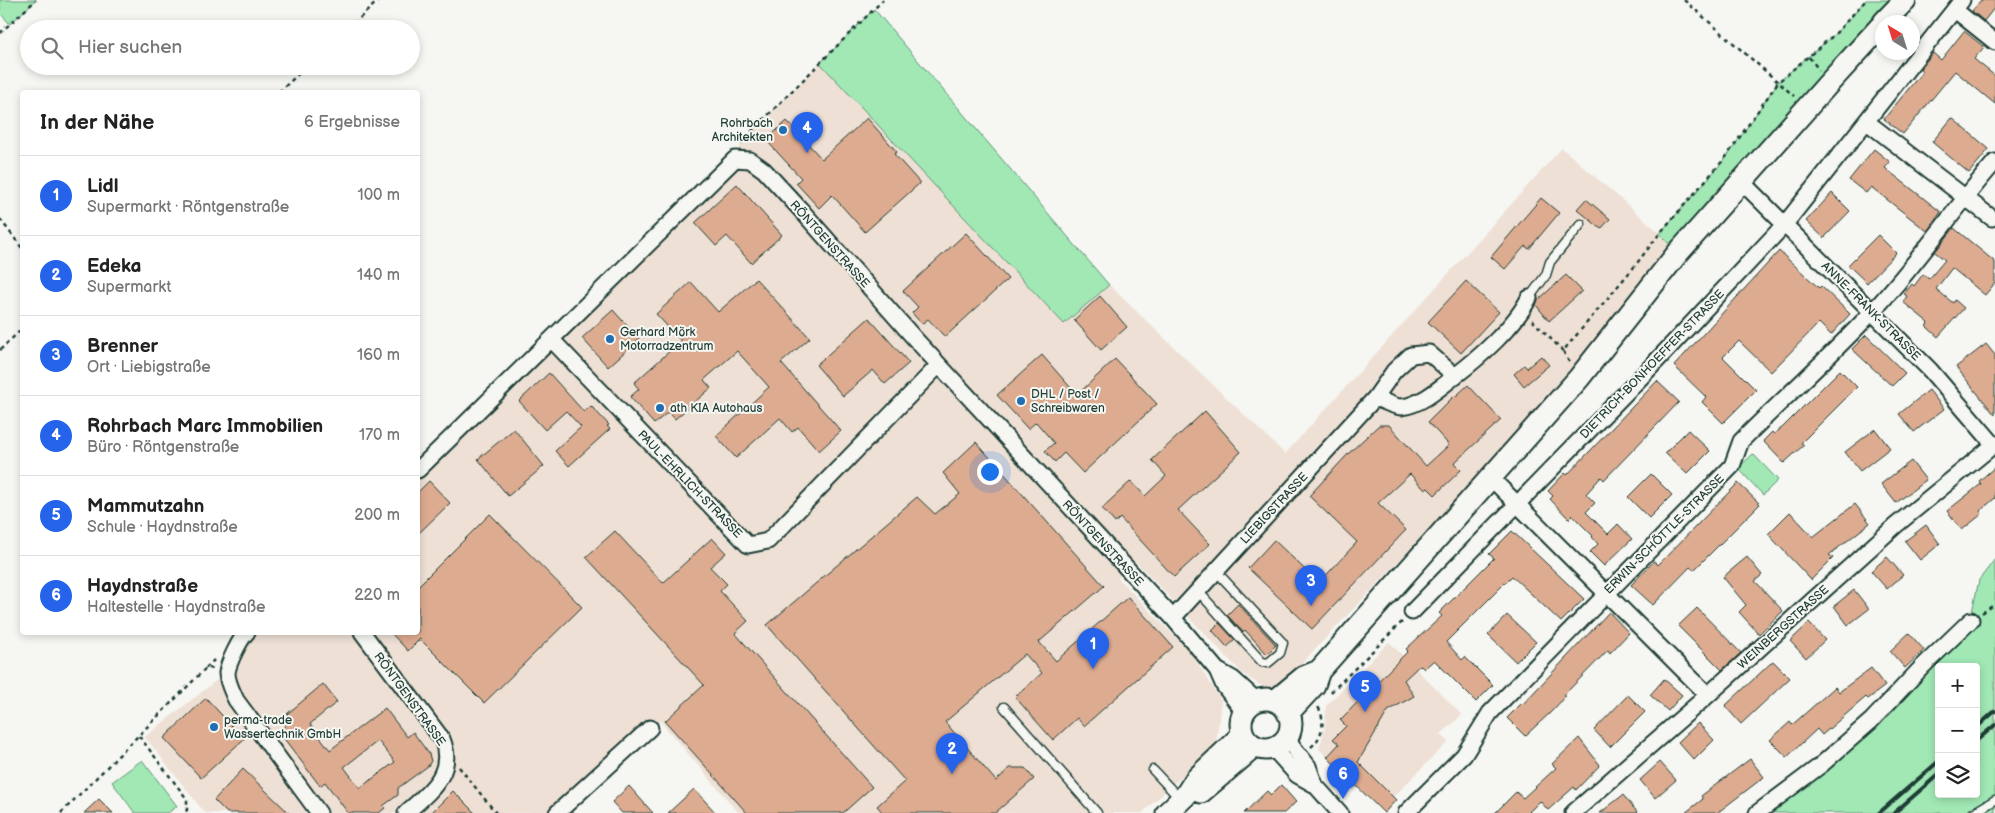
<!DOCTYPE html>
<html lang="de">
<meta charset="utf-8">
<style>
:root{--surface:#fff;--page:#f2f2f2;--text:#222;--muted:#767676;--line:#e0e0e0;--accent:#2563eb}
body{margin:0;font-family:"Balsamiq Sans",sans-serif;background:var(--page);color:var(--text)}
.controls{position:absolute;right:15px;bottom:15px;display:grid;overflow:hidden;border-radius:5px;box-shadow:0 2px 8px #0003}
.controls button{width:45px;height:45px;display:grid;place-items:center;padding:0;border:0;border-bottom:1px solid var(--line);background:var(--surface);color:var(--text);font:25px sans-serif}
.compass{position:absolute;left:1875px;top:15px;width:45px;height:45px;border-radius:50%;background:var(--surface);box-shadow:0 2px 8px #0003;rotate:322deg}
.you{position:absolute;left:989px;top:471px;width:18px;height:18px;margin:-12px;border:4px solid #fff;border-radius:50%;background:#1a73e8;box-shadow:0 0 0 8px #1a73e833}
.badge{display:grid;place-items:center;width:32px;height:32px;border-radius:50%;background:var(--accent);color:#fff;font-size:16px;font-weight:700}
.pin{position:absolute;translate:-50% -41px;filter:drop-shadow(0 1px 2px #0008)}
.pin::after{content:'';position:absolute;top:26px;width:18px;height:15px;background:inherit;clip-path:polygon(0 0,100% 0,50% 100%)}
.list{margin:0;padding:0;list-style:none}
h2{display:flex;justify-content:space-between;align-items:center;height:65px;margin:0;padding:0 20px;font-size:21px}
h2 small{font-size:16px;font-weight:400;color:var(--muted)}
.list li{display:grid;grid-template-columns:32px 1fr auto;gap:15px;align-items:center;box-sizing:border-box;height:80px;padding:0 20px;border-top:1px solid var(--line)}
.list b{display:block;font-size:19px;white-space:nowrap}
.list p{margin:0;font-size:16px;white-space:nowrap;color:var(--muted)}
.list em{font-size:16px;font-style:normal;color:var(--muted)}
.icon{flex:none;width:28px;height:28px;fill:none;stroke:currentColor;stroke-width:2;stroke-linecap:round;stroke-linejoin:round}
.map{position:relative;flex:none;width:1995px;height:813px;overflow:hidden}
.search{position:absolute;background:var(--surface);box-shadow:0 2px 8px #0003;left:20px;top:20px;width:400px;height:55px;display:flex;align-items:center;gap:12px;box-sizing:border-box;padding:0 18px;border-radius:28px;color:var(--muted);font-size:19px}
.panel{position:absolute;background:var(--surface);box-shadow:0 2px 8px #0003;left:20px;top:90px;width:400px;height:545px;border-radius:5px}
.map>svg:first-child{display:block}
.built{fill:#eee0d5}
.green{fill:#a1e8b5;stroke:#609274;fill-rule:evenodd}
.building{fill:#ddab90;stroke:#1f3d34;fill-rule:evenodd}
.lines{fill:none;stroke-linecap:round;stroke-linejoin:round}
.lane-casing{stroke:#1f3d34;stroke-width:11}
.street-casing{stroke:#1f3d34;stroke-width:19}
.secondary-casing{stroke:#1f3d34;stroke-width:25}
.path{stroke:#1f3d34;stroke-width:2.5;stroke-dasharray:4 4;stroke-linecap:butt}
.lane{stroke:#f6f6f2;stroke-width:8}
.street{stroke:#f6f6f2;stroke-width:15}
.secondary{stroke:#f6f6f2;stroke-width:21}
.rail{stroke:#1f3d34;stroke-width:4}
.poi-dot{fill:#1f6fb2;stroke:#f6f6f2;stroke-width:2}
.labels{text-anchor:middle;stroke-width:4;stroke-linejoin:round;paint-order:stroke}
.poi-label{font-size:12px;fill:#1f3d34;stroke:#f6f6f2;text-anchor:start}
.street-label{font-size:12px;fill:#1f3d34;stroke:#f6f6f2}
</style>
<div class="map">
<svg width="1995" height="813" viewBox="0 0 1995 813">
<rect width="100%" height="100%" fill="#f6f6f2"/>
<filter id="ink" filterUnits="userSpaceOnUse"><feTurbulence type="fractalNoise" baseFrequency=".02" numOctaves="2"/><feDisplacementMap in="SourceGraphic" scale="10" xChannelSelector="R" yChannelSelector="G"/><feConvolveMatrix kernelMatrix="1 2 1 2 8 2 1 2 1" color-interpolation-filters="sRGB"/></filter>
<g filter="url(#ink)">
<path class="built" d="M820,63L1031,284L1064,324L1109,285L1285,454L1562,148L1660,233L1677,254L1491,478L1481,471L1426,533L1300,665L1276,685L1267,688L1261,686L1242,673L1136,562L1118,578L1191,653L1221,700L1217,737L1213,748L1142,813H739L660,721L557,813H205L145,737L227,672L247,633L418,632V470L735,159L743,140Z
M1389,642L1462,715L1441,734L1448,742L1393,797L1396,800L1384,813L1319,749L1325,728L1326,706Z"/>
<path class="green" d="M0,0H36L10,24L0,13Z
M1866,0H1901L1677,254L1660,233L1726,158L1778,82L1835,34Z
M874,9L1109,285L1064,324L820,63Z
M1753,454L1778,480L1763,495L1738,468Z
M1995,559V813H1766L1970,630L1972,612L1979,580ZM1939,667H1976V794H1939Z
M142,760L177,806L168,813H135L112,782Z"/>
<path class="building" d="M1981,0H1995V7L1984,21L1972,11Z
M1964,31L1984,47L1974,59L1995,76V104L1955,71L1903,134L1884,119L1923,71L1920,69L1933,53L1941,60Z
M867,118L897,152L894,154L920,183L865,232L832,195L819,208L796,183L801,178L766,140L787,121L822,159Z
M1952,118L1989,149L1969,173L1932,142Z
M1874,149L1890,162L1885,168L1941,212L1927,231L1871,187L1866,193L1849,180Z
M737,184L782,235L751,263L727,236L716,246L695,223Z
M1832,193L1850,211L1824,238L1806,221Z
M1541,198L1559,213L1529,249L1525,246L1505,269L1491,257Z
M1586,199L1610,219L1601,229L1577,209Z
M1954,228L1995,262V283L1985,295L1952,268L1936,289L1953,303L1955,300L1964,308L1938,337L1926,326L1929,323L1903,302L1907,296L1904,294L1912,284L1914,286L1923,274L1929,279L1945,260L1935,252Z
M966,233L1008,279L945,337L928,319L922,324L912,313L918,307L903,291Z
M1878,235L1896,253L1867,283L1848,265Z
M1779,251L1819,288L1821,286L1850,314L1831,335L1819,323L1771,372L1739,341L1723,357L1756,390L1723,423L1702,402L1706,397L1674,366Z
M1566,275L1582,291L1549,321L1536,305L1538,300Z
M756,279L810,338L781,363L841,431L819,451L798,427L792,432L780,418L736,458L716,436L769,387L737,351L704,380L711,388L675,419L668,412L654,424L630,397L639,389L634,383L681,341L656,314L691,282L718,312Z
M1466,281L1499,312L1461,353L1428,322Z
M1100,296L1127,327L1101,350L1074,320Z
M613,310L639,339L608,367L582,338Z
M869,318L909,363L885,384L873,370L843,396L816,365Z
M1866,335L1905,373L1892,386L1852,349Z
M1986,344L1995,355V415L1956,367Z
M1042,355L1077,395L1115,359L1157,404L1083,473L1064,453L1055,462L1045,451L1054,443L1036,422L1028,429L997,395Z
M1541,356L1549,365L1524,386L1514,374L1524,365L1527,368Z
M1840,370L1857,387L1801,443L1804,445L1784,463L1763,441L1772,432L1774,434L1783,427Z
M549,373L584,412L591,406L609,425L607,426L610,429L569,466L555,451L581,427L566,411L545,430L519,401Z
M1657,381L1679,402L1604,480L1601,477L1586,494L1595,503L1586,512L1608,534L1618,524L1632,539L1604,566L1590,552L1598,544L1592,537L1593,536L1572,515L1569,519L1550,499L1553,496L1548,491L1565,473L1567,475Z
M1468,385L1501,420L1454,463L1461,470L1435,495L1428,488L1425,490L1410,474L1378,503L1406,530L1312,629L1248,568L1274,540L1319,583L1357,542L1309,496L1349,453L1379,425H1389L1426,466L1449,445L1428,422L1455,395L1456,396Z
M1929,390L1944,409L1914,432L1899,414Z
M1205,411L1241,452L1178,510L1210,544L1174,577L1120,518L1115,523L1102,508L1131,481L1145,496L1166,476L1152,460Z
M514,429L544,466L508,496L478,459Z
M1875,429L1890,448L1860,471L1845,452Z
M1688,430L1710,451L1687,474L1665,453Z
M976,442L1104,586L1039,642L1056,661L1128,597L1173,647L1084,726L1077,718L1053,740L1015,697L1042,673L1025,654L945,722L996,781L1010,768H1025L1034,779L995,813H883L877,806L905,781L767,625L917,497L935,514L960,494L943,473Z
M1911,461L1926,480L1896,503L1881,484Z
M1995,467V498L1980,511L1982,514L1962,530L1947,511L1981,484L1979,481Z
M1651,474L1672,495L1649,518L1628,497Z
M429,481L450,503L418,534V492Z
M1738,483L1760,504L1694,570L1690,567L1653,605L1631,585L1654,561L1658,565Z
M1855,504L1870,523L1829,555L1833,558L1811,580L1768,534L1790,512L1813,537Z
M490,514L582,607L484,703L420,639L408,651L390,632H418V586Z
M1926,525L1940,544L1920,560L1905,541Z
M615,531L663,583L712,538L726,553L710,567L727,584L720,591L748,621L735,633L872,787L843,813H747L665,721L704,685L586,557Z
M1512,531L1584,599L1561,622L1512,576L1446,642L1462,660L1465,657L1493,685L1476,702L1434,660L1424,669L1420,665L1404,680L1414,696L1388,711L1358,762L1396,800L1384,813L1327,757L1339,744L1333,739L1346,726L1340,720L1408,651L1406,649L1442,616L1439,613L1494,558L1489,554Z
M1747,557L1762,575L1755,581L1783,611L1759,634L1739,612L1746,605L1723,577Z
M1887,557L1903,575L1887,589L1871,571Z
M1854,590L1869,609L1848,625L1834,606Z
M1238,604L1276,645L1267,654L1245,630L1243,632L1227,615Z
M1697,608L1741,653L1722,670L1678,626Z
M1609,612L1629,633L1610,653L1608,650L1563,696L1565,697L1550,713L1525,736L1507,718L1522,703L1523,704Z
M1507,615L1536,642L1516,662L1488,635Z
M1219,623L1235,640L1227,647L1212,630Z
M1809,623L1825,640L1806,658L1790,641Z
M1909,633L1924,650L1905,668L1890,651Z
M1773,661L1790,678L1741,724L1725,706Z
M1871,668L1885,686L1868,699L1866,697L1822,735L1817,729L1787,757L1770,740L1790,722L1792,725L1835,687L1839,692Z
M1664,679L1682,695L1668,711L1650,695Z
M323,684L337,702L310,724L330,750L385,708L407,737L413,732L429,754L431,761L428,766L398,788V795L383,806L385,808L379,813H348L325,782L320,786L279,732L291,719L287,714ZM378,741L395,762L360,788L344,767Z
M1628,695L1645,712L1610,747L1594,730Z
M206,698L244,739L201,778L164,738Z
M1698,723L1714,740L1694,760L1678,742Z
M1579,738L1600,765L1576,790L1574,787L1548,810L1540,801L1528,813H1495L1516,792L1523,798L1556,768L1552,764Z
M1750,759L1764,777L1717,813H1685L1703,799L1701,796Z
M1660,762L1676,780L1655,798L1640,780Z
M243,769L289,813H227L214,800Z
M1281,785L1296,802L1284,813H1244L1267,791L1271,795Z
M629,786L653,813H622L612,802Z
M694,789L716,813H668Z
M453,791L475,813H431Z
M1623,795L1638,813H1600Z
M99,799L113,813H84Z"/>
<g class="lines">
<g class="lane-casing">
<path id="lane" d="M1529,298L1546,275L1550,262L1581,224
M1198,591L1262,662L1268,663L1280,653L1283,643L1216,571
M1004,707L1097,813
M1153,770L1181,800
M1973,813L1995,800"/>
</g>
<g class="street-casing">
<path id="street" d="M1955,10L1995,42
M1867,122L1992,218
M1741,181L1930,370L1995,446
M552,340L748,545L768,541L939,365
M1455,376C1480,357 1515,326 1529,298
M418,470L735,159L750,160L764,170L801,210L916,340L1173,618L1217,670L1224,686L1244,712
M1491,478L1708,695
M1412,612L1647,371L1785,224L1962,0
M1173,618L1375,398C1382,400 1394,407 1401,407C1421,405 1440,388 1455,376L1429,353L1411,355L1394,371L1375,398
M247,632C240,639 228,663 227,673C227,682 232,691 236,700L319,813
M362,632L442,739C456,773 429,792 406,813
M1217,670L1233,679L1256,700
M1286,738L1308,766L1315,785
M1273,748L1297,775L1315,785L1340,813
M557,813L650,728
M1406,813L1464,755L1490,713L1732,466L1741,441C1784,398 1830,357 1871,313C1916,266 1952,211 1995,162
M1573,813L1708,695L1895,526L1995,444
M1757,813L1821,765L1871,721L1923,666L1971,620"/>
</g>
<g class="secondary-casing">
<path id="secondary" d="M1884,22L1905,0
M1241 724a25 25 0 1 1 50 0a25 25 0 1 1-50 0Z
M1275,701L1304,677L1319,671
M1288,713L1314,685L1319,671L1579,378L1677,254L1829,83L1882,25
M1201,792L1254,747
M1167,813L1185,796L1196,779L1242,735"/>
</g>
<path class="path" d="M1684,0L1794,96
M348,29L379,0
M0,33L36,0
M1809,57L1819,70
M279,92L307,66
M741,144L743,140L883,0
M0,219L22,248
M1532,320L1563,351
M0,350L22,329
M1569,362L1563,351L1634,267L1660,233L1726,157L1778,82L1835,34L1866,0
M1982,613L1995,604
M206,668L214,660
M1331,692L1402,622
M139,736L187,799V810L184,813
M1311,747C1323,737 1326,720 1318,707
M459,767L496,813
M61,813L206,668L214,669"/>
<use href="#lane" class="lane"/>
<use href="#street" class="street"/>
<use href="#secondary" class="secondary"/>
<path class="rail" d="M1976,728L1995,711
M1976,741L1995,725
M1879,813L1939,761
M1894,813L1939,774"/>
</g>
</g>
<g class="poi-dot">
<circle cx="783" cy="130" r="5"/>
<circle cx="610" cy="339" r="5"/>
<circle cx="1021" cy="401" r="5"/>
<circle cx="660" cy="408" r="5"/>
<circle cx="214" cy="727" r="5"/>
</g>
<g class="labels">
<g class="poi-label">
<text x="773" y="127" text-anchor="end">Rohrbach<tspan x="773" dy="14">Architekten</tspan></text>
<text x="620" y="336">Gerhard Mörk<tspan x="620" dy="14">Motorradzentrum</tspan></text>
<text x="1031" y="398">DHL / Post /<tspan x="1031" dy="14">Schreibwaren</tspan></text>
<text x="670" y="412">ath KIA Autohaus</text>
<text x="224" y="724">perma-trade<tspan x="224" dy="14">Wassertechnik GmbH</tspan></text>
</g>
<g class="street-label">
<text transform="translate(830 244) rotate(48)" y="4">RÖNTGENSTRASSE</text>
<text transform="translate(1871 311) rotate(45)" y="4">ANNE-FRANK-STRASSE</text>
<text transform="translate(1652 364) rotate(-46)" y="4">DIETRICH-BONHOEFFER-STRASSE</text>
<text transform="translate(690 484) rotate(46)" y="4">PAUL-EHRLICH-STRASSE</text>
<text transform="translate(1274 508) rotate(-47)" y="4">LIEBIGSTRASSE</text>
<text transform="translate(1664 534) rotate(-45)" y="4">ERWIN-SCHÖTTLE-STRASSE</text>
<text transform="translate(1103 543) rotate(47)" y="4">RÖNTGENSTRASSE</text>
<text transform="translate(1783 627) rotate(-42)" y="4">WEINBERGSTRASSE</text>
<text transform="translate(410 699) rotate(54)" y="4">RÖNTGENSTRASSE</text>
</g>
</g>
</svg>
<div class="controls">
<button>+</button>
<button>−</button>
<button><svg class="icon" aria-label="layers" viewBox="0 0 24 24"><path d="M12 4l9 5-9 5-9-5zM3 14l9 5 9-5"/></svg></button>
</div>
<svg class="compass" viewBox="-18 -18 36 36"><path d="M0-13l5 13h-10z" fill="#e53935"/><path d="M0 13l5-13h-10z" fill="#767676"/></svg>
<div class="you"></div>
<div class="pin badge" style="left:1093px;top:669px">1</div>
<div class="pin badge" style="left:952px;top:774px">2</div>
<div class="pin badge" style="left:1311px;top:606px">3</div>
<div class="pin badge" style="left:807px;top:153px">4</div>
<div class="pin badge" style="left:1365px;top:712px">5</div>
<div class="pin badge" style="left:1343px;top:799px">6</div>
<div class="search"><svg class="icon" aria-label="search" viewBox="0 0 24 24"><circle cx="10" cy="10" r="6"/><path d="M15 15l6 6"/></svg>Hier suchen</div>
<section class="panel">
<h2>In der Nähe<small>6 Ergebnisse</small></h2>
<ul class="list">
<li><span class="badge">1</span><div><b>Lidl</b><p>Supermarkt · Röntgenstraße</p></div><em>100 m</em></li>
<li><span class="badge">2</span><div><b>Edeka</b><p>Supermarkt</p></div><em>140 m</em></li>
<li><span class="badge">3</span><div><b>Brenner</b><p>Ort · Liebigstraße</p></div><em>160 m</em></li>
<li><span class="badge">4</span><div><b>Rohrbach Marc Immobilien</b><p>Büro · Röntgenstraße</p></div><em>170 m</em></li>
<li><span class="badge">5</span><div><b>Mammutzahn</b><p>Schule · Haydnstraße</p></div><em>200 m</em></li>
<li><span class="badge">6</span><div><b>Haydnstraße</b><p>Haltestelle · Haydnstraße</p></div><em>220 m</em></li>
</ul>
</section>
</div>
